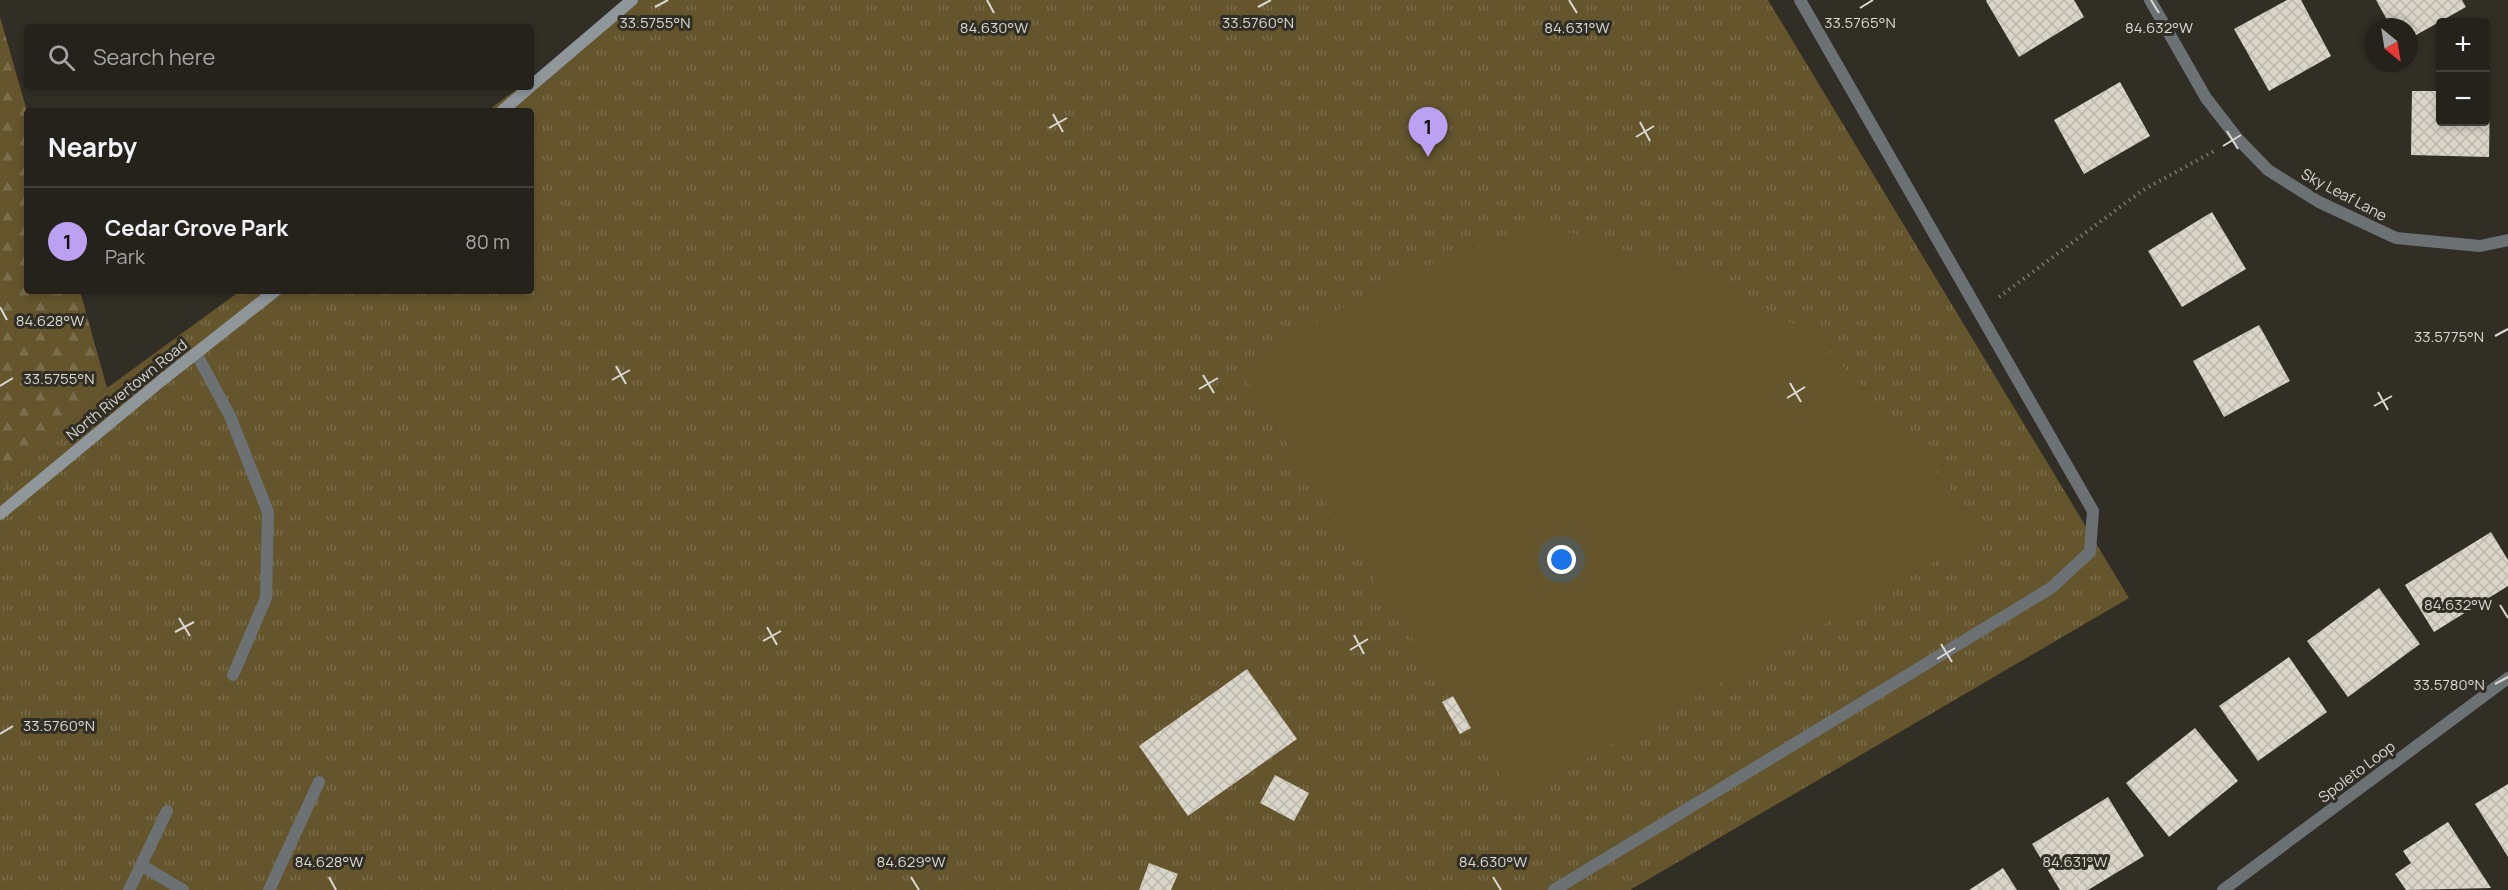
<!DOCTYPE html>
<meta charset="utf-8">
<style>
:root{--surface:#25221c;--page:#2d2a25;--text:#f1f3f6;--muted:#a3a4a3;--line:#423f3b;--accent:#bca0f2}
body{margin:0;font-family:Manrope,sans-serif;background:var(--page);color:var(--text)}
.controls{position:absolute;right:18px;top:18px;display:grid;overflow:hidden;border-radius:6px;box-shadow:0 3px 9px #0003}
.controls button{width:54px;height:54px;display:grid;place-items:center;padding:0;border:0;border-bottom:2px solid var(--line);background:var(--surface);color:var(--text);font:30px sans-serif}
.compass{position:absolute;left:2364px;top:18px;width:54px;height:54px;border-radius:50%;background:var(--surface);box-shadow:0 3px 9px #0003;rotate:150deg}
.you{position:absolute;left:1562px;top:560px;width:21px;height:21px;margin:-15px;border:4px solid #fff;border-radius:50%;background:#1a73e8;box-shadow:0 0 0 9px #1a73e833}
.badge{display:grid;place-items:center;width:39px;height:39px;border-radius:50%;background:var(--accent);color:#111;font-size:20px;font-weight:700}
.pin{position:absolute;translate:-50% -50px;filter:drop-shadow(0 2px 3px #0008)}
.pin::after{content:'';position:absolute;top:32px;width:21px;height:18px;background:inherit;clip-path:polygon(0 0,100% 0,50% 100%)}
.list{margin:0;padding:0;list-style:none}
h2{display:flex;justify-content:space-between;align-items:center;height:78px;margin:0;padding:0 24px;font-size:26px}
h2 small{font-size:20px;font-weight:400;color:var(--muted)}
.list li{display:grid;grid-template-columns:39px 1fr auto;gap:18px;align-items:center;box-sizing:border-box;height:108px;padding:0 24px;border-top:2px solid var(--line)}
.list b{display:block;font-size:22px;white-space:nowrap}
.list p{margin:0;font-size:20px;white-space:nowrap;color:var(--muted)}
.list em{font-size:20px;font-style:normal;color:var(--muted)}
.icon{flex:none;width:33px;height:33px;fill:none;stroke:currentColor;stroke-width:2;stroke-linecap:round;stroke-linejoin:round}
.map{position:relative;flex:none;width:2508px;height:890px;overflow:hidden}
.search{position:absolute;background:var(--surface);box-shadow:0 3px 9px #0003;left:24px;top:24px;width:510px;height:66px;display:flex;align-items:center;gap:15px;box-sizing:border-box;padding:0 21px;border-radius:6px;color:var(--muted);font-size:22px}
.panel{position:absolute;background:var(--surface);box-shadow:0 3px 9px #0003;left:24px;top:108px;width:510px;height:186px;border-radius:6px}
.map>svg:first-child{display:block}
.forest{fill:url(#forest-firs)}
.park{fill:url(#park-tufts)}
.pitch{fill:#64552d}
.building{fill:url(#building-cross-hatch)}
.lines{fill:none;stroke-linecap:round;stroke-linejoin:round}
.path{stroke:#7a7770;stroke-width:4;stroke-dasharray:1.5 4.5;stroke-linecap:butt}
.lane{stroke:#6c7174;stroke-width:12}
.street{stroke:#6c7174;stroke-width:12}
.secondary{stroke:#8f979b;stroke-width:12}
.ticks{fill:none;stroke:#dad8d2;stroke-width:2}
.labels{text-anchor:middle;stroke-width:6;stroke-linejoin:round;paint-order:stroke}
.street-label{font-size:15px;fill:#dad8d2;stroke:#312e25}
.ticks-label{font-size:15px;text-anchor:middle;fill:#dad8d2;stroke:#312e25;stroke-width:6;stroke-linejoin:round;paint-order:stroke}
</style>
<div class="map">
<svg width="2508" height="890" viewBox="0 0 2508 890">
<defs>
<pattern id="forest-firs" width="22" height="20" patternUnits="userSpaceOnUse" patternTransform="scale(1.5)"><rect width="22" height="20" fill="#64552d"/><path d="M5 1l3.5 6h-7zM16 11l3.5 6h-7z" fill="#7a6d4b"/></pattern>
<pattern id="park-tufts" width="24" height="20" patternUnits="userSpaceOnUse" patternTransform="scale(1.5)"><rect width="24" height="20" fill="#64552d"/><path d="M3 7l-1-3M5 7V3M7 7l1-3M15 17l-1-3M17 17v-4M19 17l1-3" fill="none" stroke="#7a6d4b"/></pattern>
<pattern id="building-cross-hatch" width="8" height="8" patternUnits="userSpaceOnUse" patternTransform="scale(1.5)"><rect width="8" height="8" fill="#d9d5c9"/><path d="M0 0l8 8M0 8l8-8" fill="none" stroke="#bbb7ad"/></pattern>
</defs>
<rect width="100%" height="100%" fill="#312e25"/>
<path class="forest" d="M0,17L27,111V291H80L107,388L0,491Z"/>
<path class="park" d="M639,0H1768L2129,598L1630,890H0V491L107,388L240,291H531V111H487L520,87H531V79Z"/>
<path class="pitch" d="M1542,224L1706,276L1810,333L1901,427L1985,533L1515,799L1239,368L1394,278Z"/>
<path class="building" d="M1987,0H2074L2084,17L2019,57L1986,1Z
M2287,0H2301L2331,56L2269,91L2234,29Z
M2376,0H2462L2466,7L2409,39V27H2391Z
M2120,82L2150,136L2084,174L2054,120Z
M2412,91H2440V122H2486V92H2490L2489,157L2411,155Z
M2212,212L2246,269L2182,307L2148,251Z
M2259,325L2290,381L2224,417L2193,361Z
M2491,532L2508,560V586L2434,632L2405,585Z
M2379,588L2420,644L2348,697L2307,641Z
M2289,657L2327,712L2258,761L2219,706Z
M1247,669L1297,739L1188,816L1139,746Z
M1453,696L1471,728L1460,734L1442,702Z
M2195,728L2238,781L2169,837L2126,783Z
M1275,775L1309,793L1294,821L1260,803Z
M2508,784V857L2475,804Z
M2108,797L2144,856L2088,890H2060L2032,844Z
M2448,822L2491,888L2406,890L2395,874L2411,863L2403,851Z
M1149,863L1178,874L1171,890H1139Z
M2003,868L2017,890H1969Z"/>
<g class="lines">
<path class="path" d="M1999,297L2143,190L2216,150"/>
<path class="lane" d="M196,353L230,416L268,512L266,598L233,675
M141,865L183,890
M129,890L167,811
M269,890L319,782
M1554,890L2051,588L2090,552L2093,511L1800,0"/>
<path class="street" d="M2150,0L2206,98L2237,138L2268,170L2319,202L2396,238L2480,246L2508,240
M2223,890L2508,678"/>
<path class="secondary" d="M531,86L632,0
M502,111L530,87
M0,514L162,380L275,291"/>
</g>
<path class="ticks" d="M987,0L994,13M1569,0L1577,13M2151,0L2159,13M655,7L668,0M1258,7L1271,0M1860,8L1873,0M1053,114L1063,132M1640,122L1650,141M1049,128L1067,118M2227,131L2238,149M1636,137L1654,126M2223,146L2241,135M0,307L7,320M2495,336L2508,329M616,366L626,384M1203,375L1214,393M612,380L630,370M1790,383L1801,402M0,386L13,378M1199,389L1218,378M2378,392L2388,410M1787,398L1805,387M2374,406L2392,396M2500,605L2508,618M179,618L190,636M767,627L777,645M175,632L194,622M1354,635L1364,654M763,641L781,631M1941,644L1952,662M1350,650L1368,639M1937,659L1955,648M2495,684L2508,677M0,734L13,726M329,877L336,890M911,877L919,890M1493,877L1501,890M2075,877L2083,890"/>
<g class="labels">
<g class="street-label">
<text transform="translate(2344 195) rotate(28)" y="5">Sky Leaf Lane</text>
<text transform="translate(127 390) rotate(-39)" y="5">North Rivertown Road</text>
<text transform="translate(2357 772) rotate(-37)" y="5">Spoleto Loop</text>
</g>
</g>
<g class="ticks-label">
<text x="655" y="28">33.5755°N</text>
<text x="1258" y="28">33.5760°N</text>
<text x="1860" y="28">33.5765°N</text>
<text x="994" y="33">84.630°W</text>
<text x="1577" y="33">84.631°W</text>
<text x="2159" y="33">84.632°W</text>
<text x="50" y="326">84.628°W</text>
<text x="2449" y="342">33.5775°N</text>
<text x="59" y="384">33.5755°N</text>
<text x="2458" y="610">84.632°W</text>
<text x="2449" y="690">33.5780°N</text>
<text x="59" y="731">33.5760°N</text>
<text x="329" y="867">84.628°W</text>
<text x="911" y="867">84.629°W</text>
<text x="1493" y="867">84.630°W</text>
<text x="2075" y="867">84.631°W</text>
</g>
</svg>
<div class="controls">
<button>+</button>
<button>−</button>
</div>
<svg class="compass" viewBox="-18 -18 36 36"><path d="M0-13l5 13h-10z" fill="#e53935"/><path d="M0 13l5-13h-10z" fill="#a3a4a3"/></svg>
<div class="you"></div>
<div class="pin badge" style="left:1428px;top:157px">1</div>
<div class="search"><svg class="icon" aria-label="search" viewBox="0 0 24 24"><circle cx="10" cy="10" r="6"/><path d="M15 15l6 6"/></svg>Search here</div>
<section class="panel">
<h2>Nearby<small></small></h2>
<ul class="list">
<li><span class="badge">1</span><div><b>Cedar Grove Park</b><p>Park</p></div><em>80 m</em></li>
</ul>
</section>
</div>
